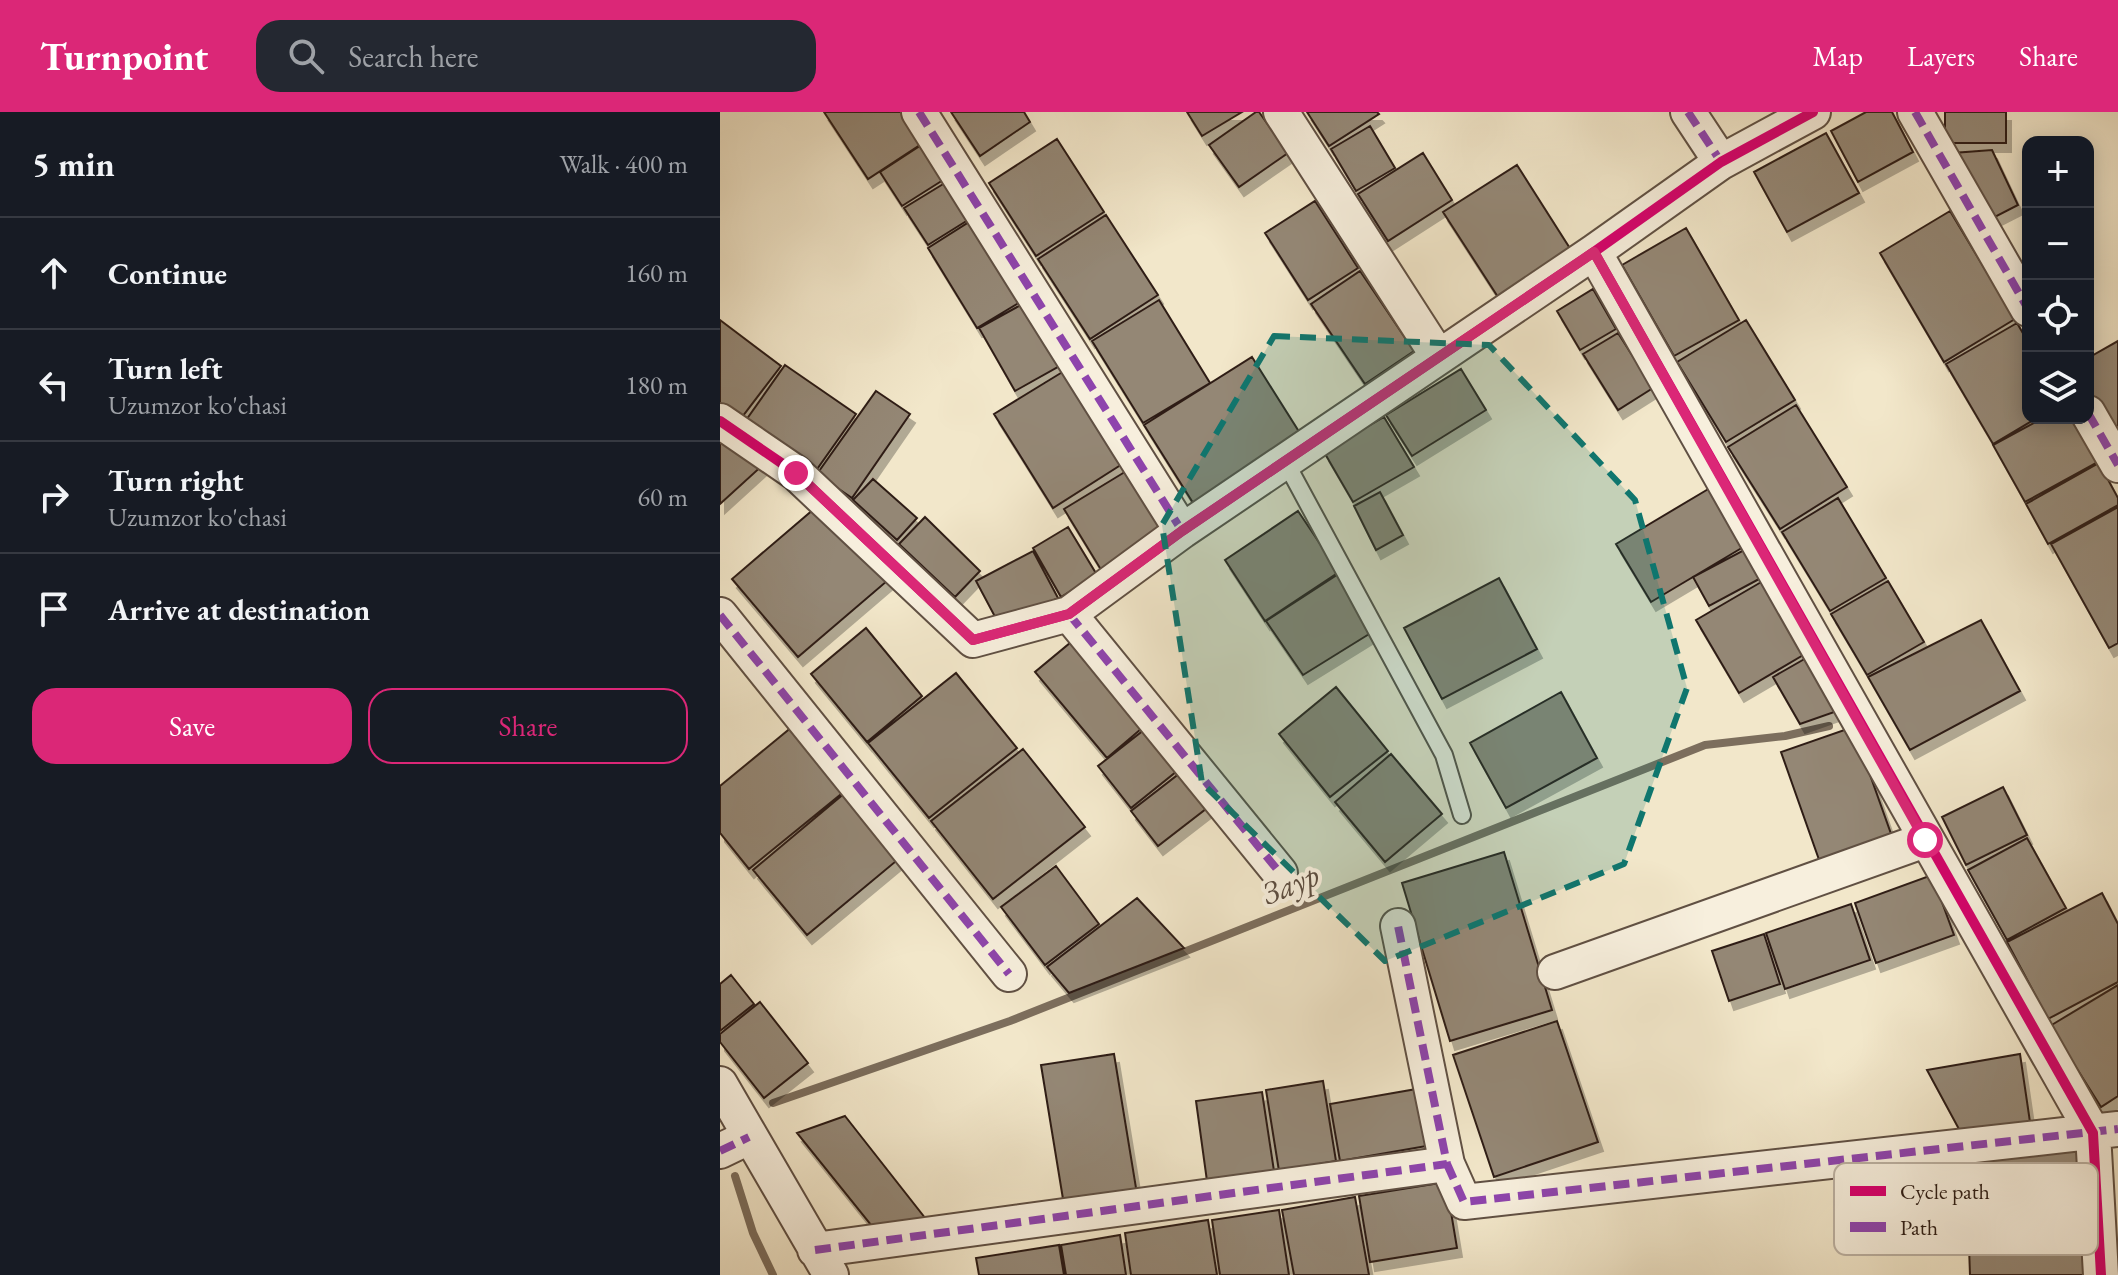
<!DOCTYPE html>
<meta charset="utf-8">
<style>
:root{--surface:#171b24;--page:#242831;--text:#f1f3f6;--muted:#9ea1a6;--line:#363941;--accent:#db2777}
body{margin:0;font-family:"EB Garamond",serif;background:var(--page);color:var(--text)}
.controls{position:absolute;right:24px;top:24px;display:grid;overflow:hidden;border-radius:16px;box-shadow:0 4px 20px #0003}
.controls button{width:72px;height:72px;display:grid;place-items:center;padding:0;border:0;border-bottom:2px solid var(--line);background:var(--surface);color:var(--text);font:40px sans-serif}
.stop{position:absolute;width:24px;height:24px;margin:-18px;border:6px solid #db2777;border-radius:50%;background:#fff}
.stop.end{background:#db2777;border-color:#fff;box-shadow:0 2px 8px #0008}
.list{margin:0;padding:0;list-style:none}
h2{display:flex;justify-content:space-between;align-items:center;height:104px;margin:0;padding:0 32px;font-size:34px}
h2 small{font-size:26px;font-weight:400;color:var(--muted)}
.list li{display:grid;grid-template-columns:52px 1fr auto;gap:24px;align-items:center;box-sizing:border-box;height:112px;padding:0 32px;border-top:2px solid var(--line)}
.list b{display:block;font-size:30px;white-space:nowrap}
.list p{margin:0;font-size:26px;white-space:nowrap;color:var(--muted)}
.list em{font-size:26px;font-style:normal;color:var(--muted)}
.actions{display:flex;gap:16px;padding:24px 32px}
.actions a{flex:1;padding:18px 0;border:2px solid var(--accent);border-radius:24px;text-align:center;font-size:28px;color:var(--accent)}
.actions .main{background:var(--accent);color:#fff}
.icon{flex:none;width:44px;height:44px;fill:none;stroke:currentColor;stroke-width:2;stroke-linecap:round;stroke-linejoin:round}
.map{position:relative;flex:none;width:1398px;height:1163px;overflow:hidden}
header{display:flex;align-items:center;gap:48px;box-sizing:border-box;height:112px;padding:0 40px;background:var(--accent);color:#fff}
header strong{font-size:38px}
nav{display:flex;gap:44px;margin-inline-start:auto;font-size:28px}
.search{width:560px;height:72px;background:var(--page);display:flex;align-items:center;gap:20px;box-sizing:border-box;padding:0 28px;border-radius:24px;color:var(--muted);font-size:30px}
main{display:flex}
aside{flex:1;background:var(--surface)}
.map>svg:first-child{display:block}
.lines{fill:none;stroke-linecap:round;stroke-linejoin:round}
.stream{stroke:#7c6e5d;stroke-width:8}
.building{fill:#948774;stroke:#2f1e16;stroke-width:2;filter:url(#shadow)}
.lane-casing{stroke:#605043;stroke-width:20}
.street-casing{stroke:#605043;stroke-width:38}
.lane{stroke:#f7efdd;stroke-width:16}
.street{stroke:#f7efdd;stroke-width:34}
.quiet{stroke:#8e44ad;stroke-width:8;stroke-dasharray:16 8;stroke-linecap:butt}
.cycleway-casing{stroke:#f7efdd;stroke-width:15}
.cycleway{stroke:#d6006c;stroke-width:10}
.route{stroke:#db2777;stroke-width:10}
.marked{fill:#0f766e;fill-opacity:0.2;stroke:#0f766e;stroke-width:6;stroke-dasharray:16 10;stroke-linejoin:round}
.labels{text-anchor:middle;stroke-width:8;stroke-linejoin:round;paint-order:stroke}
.water-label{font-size:32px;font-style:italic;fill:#5c4d40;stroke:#f7efdd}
.key{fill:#f7efdd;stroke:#bbb0a1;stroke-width:2}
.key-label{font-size:22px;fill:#2f1e16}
</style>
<header>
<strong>Turnpoint</strong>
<div class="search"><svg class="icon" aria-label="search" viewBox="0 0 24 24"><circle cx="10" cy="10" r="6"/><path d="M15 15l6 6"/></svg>Search here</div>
<nav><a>Map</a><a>Layers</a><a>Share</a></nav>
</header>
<main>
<aside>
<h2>5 min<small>Walk · 400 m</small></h2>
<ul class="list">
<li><svg class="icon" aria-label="ahead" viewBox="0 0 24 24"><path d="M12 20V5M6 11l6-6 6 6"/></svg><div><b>Continue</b></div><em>160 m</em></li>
<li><svg class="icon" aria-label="left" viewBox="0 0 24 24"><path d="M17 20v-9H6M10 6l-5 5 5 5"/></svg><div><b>Turn left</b><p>Uzumzor ko'chasi</p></div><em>180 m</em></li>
<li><svg class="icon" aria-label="right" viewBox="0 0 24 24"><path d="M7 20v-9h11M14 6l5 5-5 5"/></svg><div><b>Turn right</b><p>Uzumzor ko'chasi</p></div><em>60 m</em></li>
<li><svg class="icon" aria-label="arrive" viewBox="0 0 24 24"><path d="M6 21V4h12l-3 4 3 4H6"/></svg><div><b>Arrive at destination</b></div></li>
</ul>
<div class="actions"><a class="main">Save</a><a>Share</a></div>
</aside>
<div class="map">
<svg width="1398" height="1163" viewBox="0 0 1398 1163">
<defs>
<filter id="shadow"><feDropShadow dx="5" dy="9" stdDeviation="0" flood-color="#0004"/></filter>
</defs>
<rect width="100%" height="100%" fill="#f2e7ca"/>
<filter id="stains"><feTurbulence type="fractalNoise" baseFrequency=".0025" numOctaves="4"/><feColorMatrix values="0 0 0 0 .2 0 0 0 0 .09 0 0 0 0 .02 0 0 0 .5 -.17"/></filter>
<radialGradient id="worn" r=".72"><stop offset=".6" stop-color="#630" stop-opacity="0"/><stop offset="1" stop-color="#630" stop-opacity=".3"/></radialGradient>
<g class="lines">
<path class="stream" d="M53,991L290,909L985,633L1065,624L1109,614
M15,1064L33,1121L53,1163"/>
</g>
<path class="building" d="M104,0H191L209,27L148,67Z
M231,0H304L310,10L260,44Z
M467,0H522L482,24Z
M536,0H539L568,41L519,75L489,33Z
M587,0H657L659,2L609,34Z
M1146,0H1172L1193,40L1138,70L1111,19Z
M1225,0H1286V31H1225Z
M650,14L675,56L636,79L611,37Z
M1106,21L1139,81L1067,120L1034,60Z
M337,27L384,100L316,144L269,71Z
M209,28L231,63L182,94L160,60Z
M1272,38L1298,93L1269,108L1233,41Z
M703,41L732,88L668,129L638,82Z
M797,53L851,138L778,185L723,100Z
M233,66L256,103L208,133L184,96Z
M595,89L638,156L588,188L545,121Z
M1230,99L1295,207L1224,250L1160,141Z
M386,103L438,183L370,227L318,147Z
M257,105L307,186L257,216L208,136Z
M966,116L1019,208L954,244L902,153Z
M640,159L694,239L645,272L591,192Z
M873,177L896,217L860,238L837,199Z
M439,188L490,271L423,311L372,229Z
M308,189L343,252L295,279L259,216Z
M0,208L61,254L19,309L0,295Z
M1026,208L1075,288L1006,330L957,250Z
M1297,211L1308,230V306H1317L1273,332L1226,252Z
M898,221L933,276L898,298L863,242Z
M1398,229V313L1390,318L1368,280V246Z
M532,245L583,326L475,394L424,313Z
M65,253L136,302L95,360L24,311Z
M349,256L407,349L333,396L274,302Z
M741,257L766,298L692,344L666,303Z
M156,279L190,302L132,386L97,362Z
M1076,293L1127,375L1060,417L1008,335Z
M664,305L694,355L633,390L604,340Z
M1323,306H1353L1378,350L1305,390L1273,333Z
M0,324L44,352L0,392Z
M1379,351L1398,386V393L1328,432L1306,392Z
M413,355L453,419L383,461L344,397Z
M153,367L197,406L177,428L133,388Z
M990,376L1025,434L931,490L896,432Z
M660,380L683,423L656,438L634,394Z
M1118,386L1166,466L1110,499L1062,420Z
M101,391L167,469L78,545L12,467Z
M1398,395V531L1389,536L1331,432Z
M578,399L619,460L545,509L505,448Z
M205,405L260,459L235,485L179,432Z
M348,415L377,463L341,485L313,436Z
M1026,437L1041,466L989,494L973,465Z
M313,439L338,486L281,516L256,469Z
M620,461L654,519L583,563L546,509Z
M779,466L817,537L722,587L684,516Z
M1043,469L1085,542L1019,581L976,508Z
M1168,469L1204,530L1147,563L1111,502Z
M1261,508L1300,579L1190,638L1148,565Z
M146,516L202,584L147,630L91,562Z
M356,526L428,611L387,646L315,560Z
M1088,545L1120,598L1080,612L1053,565Z
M236,561L297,636L209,706L148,631Z
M616,575L668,639L610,685L559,622Z
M841,580L877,646L786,696L750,631Z
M78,610L131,674L29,757L0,721V674Z
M429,614L462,655L411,696L378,654Z
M1133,615L1175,733L1103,759L1061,640Z
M303,637L365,715L273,787L211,709Z
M671,642L722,702L665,750L615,690Z
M464,658L491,693L438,734L411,699Z
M132,675L187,740L87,823L33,758Z
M1283,675L1307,723L1246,753L1222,705Z
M1307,726L1346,796L1287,828L1248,758Z
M784,740L832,898L730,929L682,771Z
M336,754L379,812L325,853L281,795Z
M1212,763L1234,823L1156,851L1135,791Z
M1382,781L1398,812V870L1328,907L1287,830Z
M417,786L464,836L349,881L327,855Z
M1131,792L1150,848L1065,877L1046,821Z
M1044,822L1060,872L1009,889L992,839Z
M11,863L34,892L0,919V872Z
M1398,873V984L1381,995L1330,914Z
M40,890L88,951L44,986L0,930V922Z
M837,909L878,1030L774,1065L733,943Z
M394,942L417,1082L344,1093L321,953Z
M1300,942L1310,1010L1240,1019L1207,958Z
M603,969L616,1049L559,1059L546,978Z
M708,975L718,1032L620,1049L610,992Z
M542,980L554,1059L487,1069L476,989Z
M125,1004L209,1111L155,1118L77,1021Z
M1366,1037L1373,1163H1250L1246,1049Z
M726,1070L737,1136L650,1150L639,1084Z
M635,1085L649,1163H574L562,1098Z
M559,1098L569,1163H500L492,1108Z
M488,1108L497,1163H411L405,1121Z
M400,1123L406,1163H346L341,1133Z
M339,1133L344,1163H259L256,1146Z"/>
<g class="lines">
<g class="lane-casing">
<path id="lane" d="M565,349L724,643L742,703"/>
</g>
<g class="street-casing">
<path id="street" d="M199,0L462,419
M561,0L718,244
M968,0L1001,50
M1195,0L1308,197
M874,140L1373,1021L1381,1163
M1368,301L1398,353
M0,309L76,361L253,528L349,502L462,419L874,140L1001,50L1093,0
M349,502L560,761
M0,503L289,862
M835,860L1205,728
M0,972L111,1163
M0,1039L29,1025
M727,1052L744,1090L1398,1017
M95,1138L727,1052L678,814"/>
</g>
<use href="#lane" class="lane"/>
<use href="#street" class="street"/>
<path class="quiet" d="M199,0L462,419
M968,0L1001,50
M1195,0L1308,197
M1368,301L1398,353
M349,502L560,761
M0,503L289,862
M0,1039L29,1025
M727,1052L744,1090L1398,1017
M95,1138L727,1052L678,814"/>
<g class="cycleway-casing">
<path id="cycleway" d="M874,140L1373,1021L1381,1163
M0,309L76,361L253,528L349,502L462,419L874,140L1001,50L1093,0"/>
</g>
<use href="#cycleway" class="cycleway"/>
</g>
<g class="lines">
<path class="route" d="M76,361L253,528L349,502L462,419L874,140L1205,728"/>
</g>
<path class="marked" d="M554,224L769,233L915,388L967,576L904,752L665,849L482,671L442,413Z"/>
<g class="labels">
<g class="water-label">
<text transform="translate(570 772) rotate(-22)" y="11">Заур</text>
</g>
</g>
<rect x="1114" y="1051" width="264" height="92" rx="12" class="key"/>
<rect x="1130" y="1074" width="36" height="10" fill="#d6006c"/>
<rect x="1130" y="1110" width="36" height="10" fill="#8e44ad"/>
<g class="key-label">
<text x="1180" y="1087">Cycle path</text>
<text x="1180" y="1123">Path</text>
</g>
<rect width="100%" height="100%" filter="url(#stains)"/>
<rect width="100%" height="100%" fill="url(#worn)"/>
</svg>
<div class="controls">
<button>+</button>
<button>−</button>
<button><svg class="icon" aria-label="locate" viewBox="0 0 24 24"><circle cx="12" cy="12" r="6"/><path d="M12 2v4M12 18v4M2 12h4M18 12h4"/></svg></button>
<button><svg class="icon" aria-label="layers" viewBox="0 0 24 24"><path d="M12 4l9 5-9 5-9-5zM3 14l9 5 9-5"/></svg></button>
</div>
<div class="stop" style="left:1205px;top:728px"></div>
<div class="stop end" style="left:76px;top:361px"></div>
</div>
</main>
